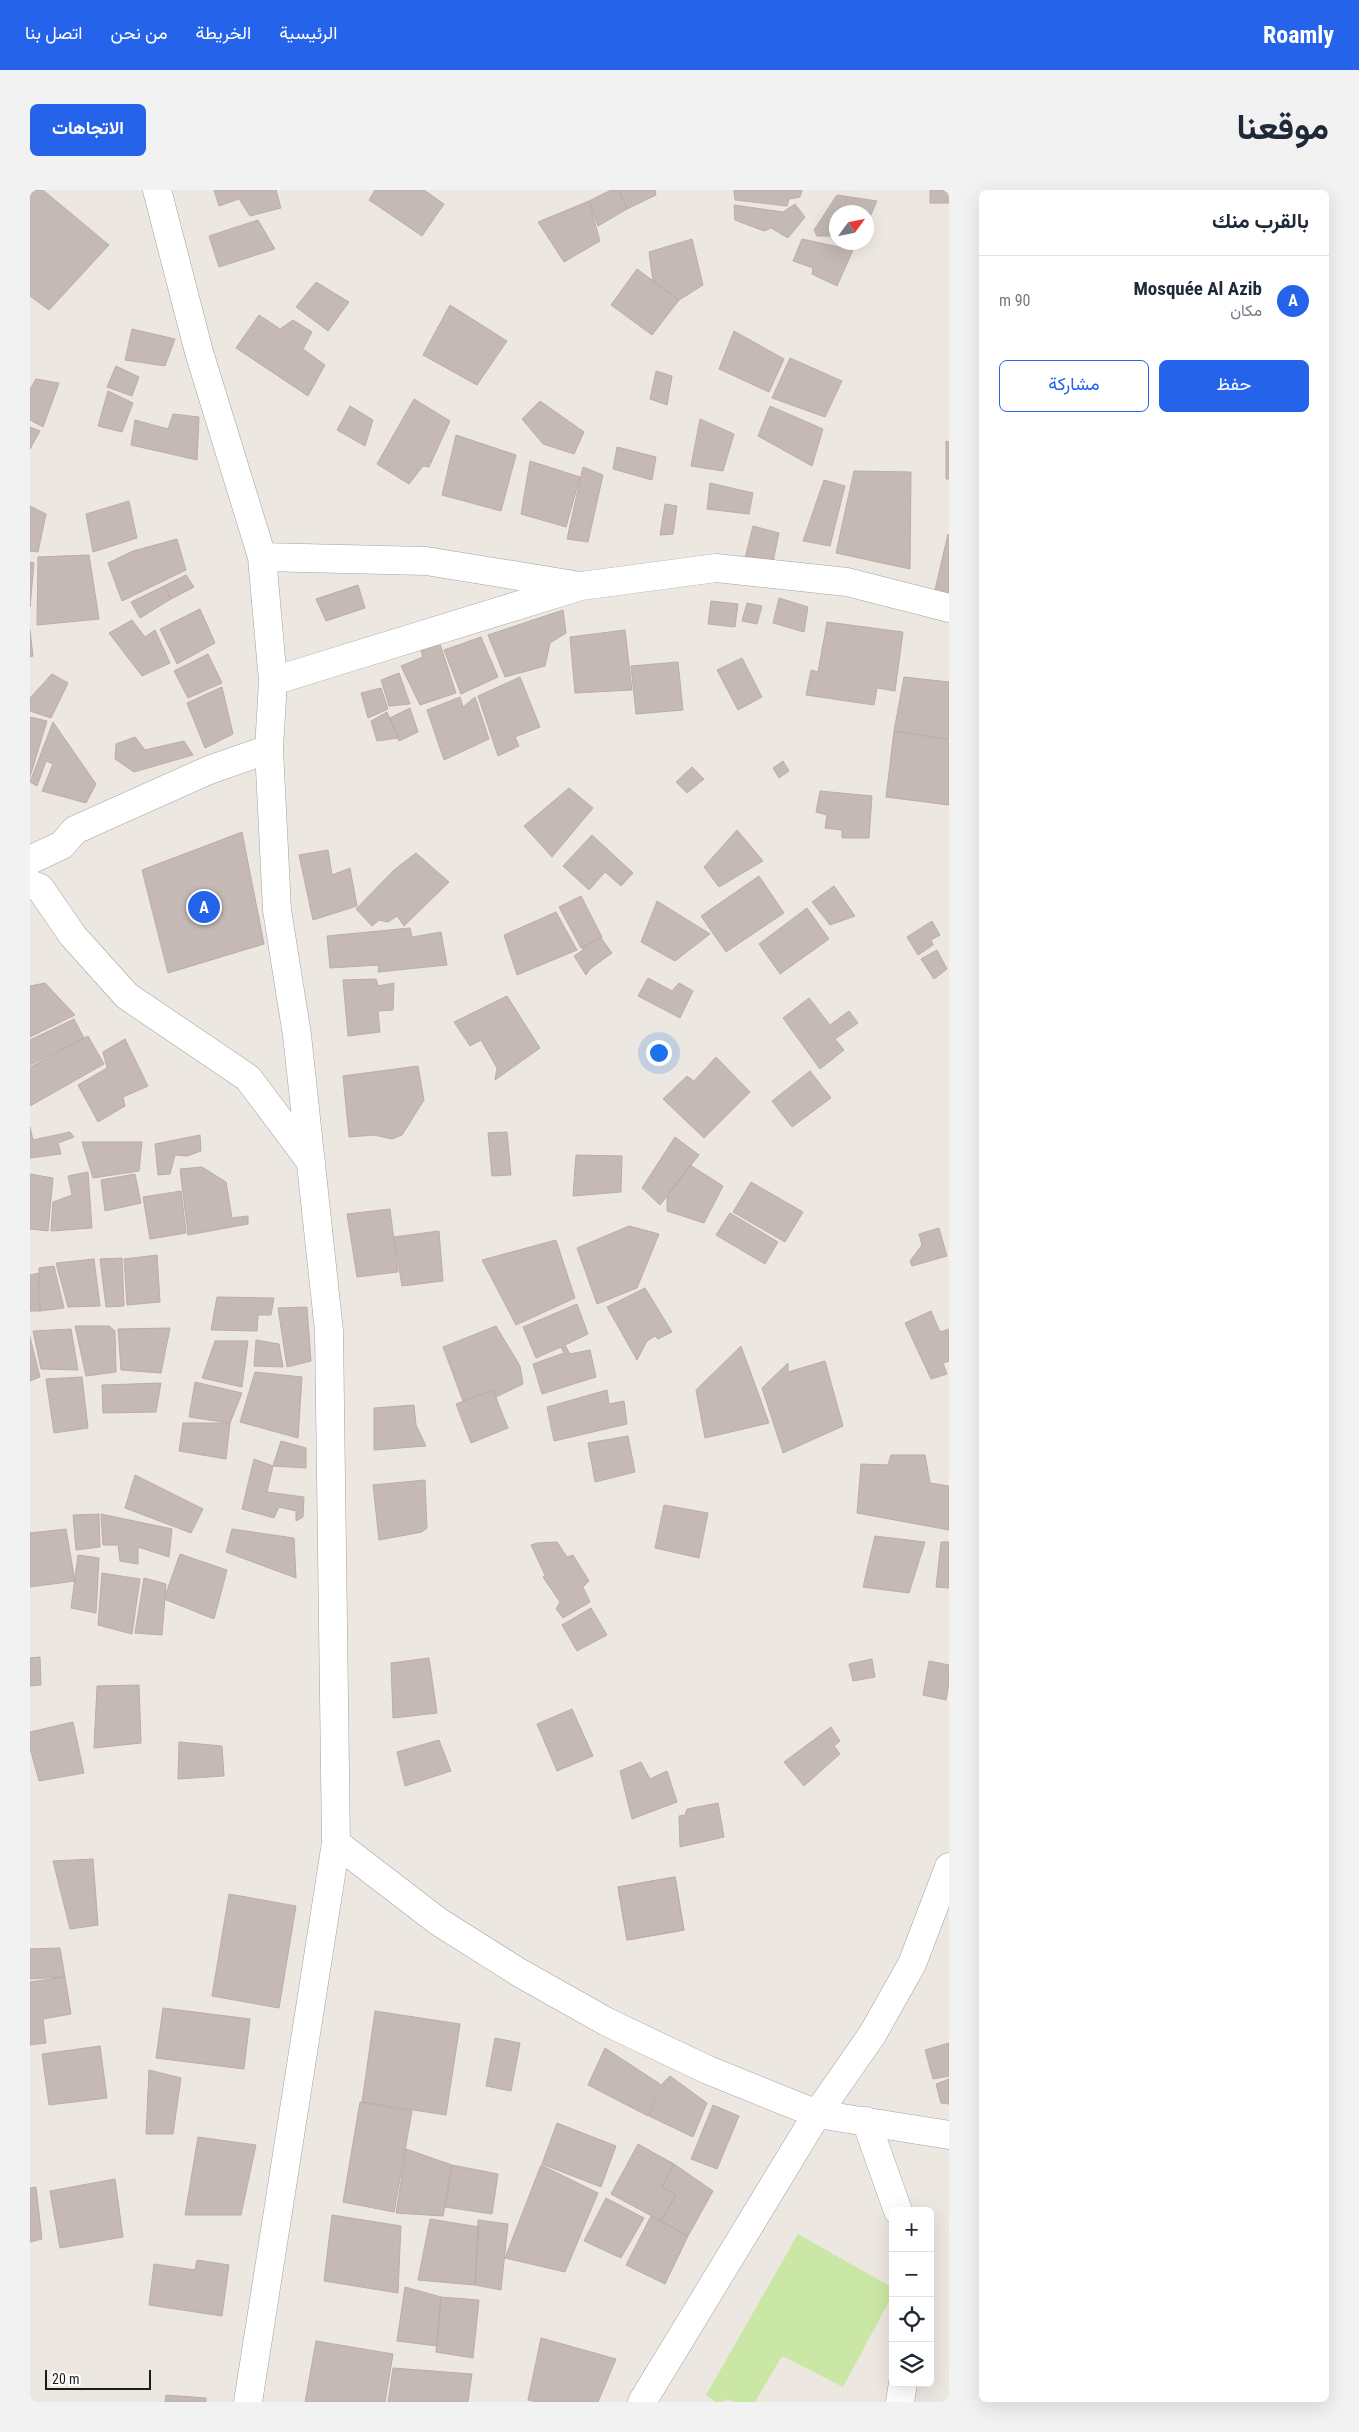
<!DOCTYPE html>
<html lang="ar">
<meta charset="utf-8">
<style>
:root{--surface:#fff;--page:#f2f2f3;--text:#1f2937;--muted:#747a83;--line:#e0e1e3;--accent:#2563eb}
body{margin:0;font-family:"Roboto Condensed",Vazirmatn,sans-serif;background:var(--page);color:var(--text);direction:rtl}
.controls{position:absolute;right:15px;bottom:15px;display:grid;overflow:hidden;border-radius:8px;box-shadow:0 5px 20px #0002}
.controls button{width:45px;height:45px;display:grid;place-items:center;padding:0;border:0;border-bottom:1px solid var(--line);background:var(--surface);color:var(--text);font:25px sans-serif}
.compass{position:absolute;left:799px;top:15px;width:45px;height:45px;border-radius:50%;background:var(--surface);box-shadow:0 5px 20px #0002;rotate:57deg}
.scale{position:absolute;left:15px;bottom:12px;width:106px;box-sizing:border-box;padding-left:5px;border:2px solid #1b1b1b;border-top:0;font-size:14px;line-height:18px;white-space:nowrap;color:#1b1b1b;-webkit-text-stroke:4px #fff;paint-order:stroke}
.you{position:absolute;left:628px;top:862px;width:18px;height:18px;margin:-12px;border:4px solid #fff;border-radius:50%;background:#1a73e8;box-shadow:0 0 0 8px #1a73e833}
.badge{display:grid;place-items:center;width:32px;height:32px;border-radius:50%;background:var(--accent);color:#fff;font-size:16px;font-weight:700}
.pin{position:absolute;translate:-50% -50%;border:2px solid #fff;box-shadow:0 1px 5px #0006}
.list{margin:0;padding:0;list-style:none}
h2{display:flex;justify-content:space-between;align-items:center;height:65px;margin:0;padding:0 20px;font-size:21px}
h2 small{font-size:16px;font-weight:400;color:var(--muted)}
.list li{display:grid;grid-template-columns:32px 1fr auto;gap:15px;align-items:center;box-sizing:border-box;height:90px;padding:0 20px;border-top:1px solid var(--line)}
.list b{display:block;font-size:19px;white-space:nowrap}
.list p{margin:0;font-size:16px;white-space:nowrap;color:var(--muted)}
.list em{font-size:16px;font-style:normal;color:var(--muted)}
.actions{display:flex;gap:10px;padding:15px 20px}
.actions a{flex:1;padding:11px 0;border:1px solid var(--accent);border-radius:8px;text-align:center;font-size:18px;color:var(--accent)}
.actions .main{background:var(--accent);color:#fff}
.icon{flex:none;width:28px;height:28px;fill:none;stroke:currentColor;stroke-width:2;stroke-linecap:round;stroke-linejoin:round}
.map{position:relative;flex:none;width:919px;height:2212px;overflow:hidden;direction:ltr;border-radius:8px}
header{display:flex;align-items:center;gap:30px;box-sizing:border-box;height:70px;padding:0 25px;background:var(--accent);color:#fff}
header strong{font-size:24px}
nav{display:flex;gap:28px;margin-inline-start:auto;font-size:18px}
.intro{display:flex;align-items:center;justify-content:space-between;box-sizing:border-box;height:120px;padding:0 30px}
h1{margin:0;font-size:35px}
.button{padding:12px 22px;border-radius:8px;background:var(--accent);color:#fff;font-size:18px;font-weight:700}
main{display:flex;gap:30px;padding:0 30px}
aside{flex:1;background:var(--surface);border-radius:8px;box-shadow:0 5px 20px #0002}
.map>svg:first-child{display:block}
.grass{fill:#cbe7a5}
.building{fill:#c4b9b4;stroke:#beada3}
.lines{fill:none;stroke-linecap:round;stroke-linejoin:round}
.minor-casing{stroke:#a2a2a2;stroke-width:29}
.minor{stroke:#fff;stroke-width:28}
</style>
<header>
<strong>Roamly</strong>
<nav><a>الرئيسية</a><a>الخريطة</a><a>من نحن</a><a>اتصل بنا</a></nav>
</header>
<div class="intro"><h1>موقعنا</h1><a class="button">الاتجاهات</a></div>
<main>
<aside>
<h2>بالقرب منك<small></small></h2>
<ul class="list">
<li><span class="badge">A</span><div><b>Mosquée Al Azib</b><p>مكان</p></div><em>90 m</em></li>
</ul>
<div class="actions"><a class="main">حفظ</a><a>مشاركة</a></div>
</aside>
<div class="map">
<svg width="919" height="2212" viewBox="0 0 919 2212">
<rect width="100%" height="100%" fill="#ece7e0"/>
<path class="grass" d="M768,2044L863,2098V2104L813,2197L752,2166L725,2212H704L697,2209L694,2212H686L676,2205Z"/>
<path class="building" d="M4,0H13L79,55L19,120L0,106V4Z
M184,0H246L251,18L220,26L209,9L189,16Z
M345,0H394L414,14L392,46L339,10Z
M581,0H589L597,19L568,36L559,11Z
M589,0H625L626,5L597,19Z
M704,0H772L770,7L759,9L757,16L705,10Z
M900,0H919V13H900Z
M807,5L847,11L836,36V22H806V46H787L784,40Z
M559,11L570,51L534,72L508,32Z
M765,14L775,27L758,48L741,38L734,41L705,30L704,15L753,22Z
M228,30L245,59L189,77L179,46Z
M662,49L673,95L649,110L623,91L619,62Z
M772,49L823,60L807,96L782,84L783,78L763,71Z
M607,79L649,110L622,145L581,115Z
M286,92L319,112L298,141L266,117Z
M420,115L477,151L447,195L393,165Z
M229,125L250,139L263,130L282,142L273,159L295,175L278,206L206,158Z
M102,139L145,149L135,176L95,170Z
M704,141L754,169L739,202L689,179Z
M760,168L812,191L795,227L742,208Z
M86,176L109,187L102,206L77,197Z
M626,181L642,186L637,215L620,209Z
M6,189L29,193L13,237L0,230V199Z
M78,201L103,213L92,242L68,236Z
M384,209L420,231L399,277L393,276L379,294L347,274Z
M510,211L554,242L544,264L513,254L492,229Z
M320,216L343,230L335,256L307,240Z
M740,216L793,239L782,276L728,246Z
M143,224L169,227L167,270L101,255L105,230L138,239Z
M670,229L704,244L693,281L661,276Z
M0,237L10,241L0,259Z
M426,245L486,265L471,321L412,305Z
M916,251L919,252V289H916Z
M587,257L626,267L622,290L583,279Z
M500,271L550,287L536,337L491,324Z
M553,277L573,285L558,352L537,349Z
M824,281L881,282L880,379L806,363Z
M794,290L815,296L800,356L773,351Z
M680,293L723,303L719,324L677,319Z
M99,311L107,348L63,362L56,324Z
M635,314L647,316L643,344L630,345Z
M0,316L16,324L8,362L0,361Z
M723,336L749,343L743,372L715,368Z
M918,344L919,345V404L905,400Z
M147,349L156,380L92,411L78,373L103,361Z
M59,365L69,429L7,435L8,367Z
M0,372L4,373L0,417Z
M156,385L164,397L141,409L134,396Z
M328,395L335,418L296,431L286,409Z
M134,396L141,409L110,428L101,412Z
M749,408L778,417L774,442L743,433Z
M681,411L708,414L705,437L678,434Z
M717,413L732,416L727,434L712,431Z
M170,419L185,453L147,474L130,439Z
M533,420L536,443L520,453L515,476L475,487L458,445Z
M102,430L115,447L125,440L140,473L112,486L79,443Z
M797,432L873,442L865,501L847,498L844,515L776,505L781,480L788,482Z
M0,440L3,466L0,467Z
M595,440L602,500L545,503L540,447Z
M451,447L468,487L431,504L414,460Z
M410,454L426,503L390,515L371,476L393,467L390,458Z
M178,464L192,493L158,508L144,481Z
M712,468L732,507L708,520L687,480Z
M648,472L653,520L606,524L601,476Z
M369,483L380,514L359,516L351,490Z
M22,484L38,493L21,528L0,521V508Z
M490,487L510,537L485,547L489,556L468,566L448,506Z
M874,487L919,492V549L864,541Z
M192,497L203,544L175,558L157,513Z
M351,498L358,519L338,528L331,503Z
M430,507L433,517L445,507L459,549L414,570L397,520Z
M380,518L388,542L369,551L360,528Z
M357,522L368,548L347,551L341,531Z
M0,527L17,531L0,587Z
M23,532L66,594L56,613L12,601L23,574L16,571L7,596L0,592Z
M864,541L919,550V615L856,607Z
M105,547L115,560L154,551L163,565L104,582L85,569L86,554Z
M753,571L759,581L749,588L743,578Z
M662,577L674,589L657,603L646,592Z
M539,598L563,618L522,667L494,636Z
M790,601L842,606L839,648H812V640L795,638L797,625L786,622Z
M707,640L733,671L689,697L674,677Z
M212,642L234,754L138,783L112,680Z
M562,645L603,683L591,696L575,682L559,700L533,676Z
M298,660L302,685L320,678L327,716L283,730L269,665Z
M386,663L419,692L374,736L367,726L358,732L349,730L342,736L326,719L364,680Z
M729,686L754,723L696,762L671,726Z
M804,696L825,726L800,735L782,712Z
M551,706L572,747L551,758L529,717Z
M627,711L680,744L645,771L611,752Z
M777,718L799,749L750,784L729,754Z
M526,722L547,760L487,785L474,745Z
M902,731L910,745L901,750L903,755L888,765L877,747Z
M380,738L382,747L411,742L417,775L348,782L349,775L300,778L297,746Z
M571,748L582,763L560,779L556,785L544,766L553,760L552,758Z
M907,760L917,779L904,789L891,769Z
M618,788L642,801L649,793L663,801L650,828L608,806Z
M346,789L348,796L364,793L363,820L348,821L350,842L318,846L313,790Z
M15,793L45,825L0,847V796Z
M477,806L510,858L465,890L467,878L451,850L440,856L424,832Z
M779,808L800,835L819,821L828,833L805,849L814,860L790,879L753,828Z
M44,829L54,848L0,875V850Z
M58,846L74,874L0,916V877Z
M95,849L118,896L93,907L95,916L68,932L48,895L77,878L73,862Z
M686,867L720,902L674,948L633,909L657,886L664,891Z
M388,876L394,910L372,945L362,949L344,945L319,947L313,886Z
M780,881L801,908L762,937L742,911Z
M0,937L3,950L40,942L44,947L28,953L31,964L0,968Z
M477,942L481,985L462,986L458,943Z
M170,945L171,961L157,966L145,965L140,984L128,985L125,954Z
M645,947L669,965L630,1015L612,998Z
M52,952H112L109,981L63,988Z
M546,965L592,966L591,1002L543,1006Z
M660,975L693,996L674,1033L637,1021V1006Z
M172,977L196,992L202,1028L218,1026V1034L158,1045L150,979Z
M58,982L62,1038L21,1041L23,1012L42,1005L38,986Z
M0,984L23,988L18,1041L0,1039Z
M105,984L111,1013L75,1021L71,990Z
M721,992L773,1022L755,1052L703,1022Z
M151,1001L156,1043L120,1049L113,1007Z
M360,1019L368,1082L327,1087L317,1024Z
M700,1023L748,1052L735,1074L686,1045Z
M599,1036L629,1044L607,1098L567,1114L547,1058Z
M909,1038L917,1066L882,1076L880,1071L892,1055L889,1044Z
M409,1041L413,1091L372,1096L364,1047Z
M526,1050L545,1108L486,1135L452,1070Z
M127,1065L130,1112L97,1115L94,1069Z
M92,1068L94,1116L76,1117L70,1069Z
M64,1069L70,1116L38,1117L26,1073Z
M24,1076L34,1118L10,1121L9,1078Z
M9,1083L8,1102L10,1121H0V1085Z
M615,1098L642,1142L628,1149L625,1146L617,1151L607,1170L577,1117Z
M187,1107L244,1108L241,1125H228L227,1141L181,1140Z
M547,1114L558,1144L535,1155L540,1164L560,1160L566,1187L512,1204L503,1174L534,1163L531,1157L506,1168L493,1137Z
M277,1117L281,1171L257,1177L248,1118Z
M901,1121L910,1142L919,1139V1171L913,1173L917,1184L901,1189L875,1133Z
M45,1136H79L85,1141L86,1182L56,1186Z
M466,1136L490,1176L493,1194L466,1207L463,1200L433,1211L413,1157Z
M140,1138L131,1183L91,1180L88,1139Z
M41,1139L48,1180L11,1179L3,1141Z
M0,1147L10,1187L0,1191Z
M226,1150L249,1154L253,1177L224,1176Z
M185,1151H218L212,1197L172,1188Z
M711,1156L739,1233L675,1248L666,1200Z
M795,1171L813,1236L753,1263L732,1198L758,1173V1182Z
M225,1182L272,1187L268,1248L210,1232Z
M52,1187L58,1238L24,1243L16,1189Z
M165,1192L212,1203L200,1233L159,1227Z
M131,1193L126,1222L73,1223L72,1195Z
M463,1200L478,1238L441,1253L426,1214Z
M577,1200L579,1214L594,1211L597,1234L524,1251L517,1217Z
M384,1215L386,1235L396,1256L344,1260V1218Z
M153,1233H200L196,1269L149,1261Z
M598,1246L605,1282L565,1292L558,1253Z
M251,1251L276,1258V1278L243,1276Z
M861,1265H895L900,1293L919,1296V1340L827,1323L831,1274L858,1275Z
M224,1269L243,1276L237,1302L274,1307L273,1327L266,1331V1321L249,1317L244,1328L212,1319Z
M105,1285L173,1319L161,1343L95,1318Z
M395,1290L397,1338L392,1342L349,1350L343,1295Z
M634,1315L678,1323L669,1368L625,1358Z
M69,1324L70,1357L46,1360L43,1325Z
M71,1324L142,1339L139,1367L108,1357V1374L90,1371L88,1355H73Z
M36,1339L45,1391L0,1397V1343Z
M202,1339L264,1348L266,1388L196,1362Z
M845,1346L895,1352L879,1403L833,1397Z
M527,1352L537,1367L543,1365L559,1391L553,1397L560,1412L533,1428L526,1419L530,1412L513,1387L515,1385L501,1355L507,1353Z
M911,1352H919V1398L906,1397Z
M150,1364L197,1380L184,1429L134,1409Z
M48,1365L69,1368L66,1423L41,1418Z
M72,1383L110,1389L102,1444L68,1435Z
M114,1388L136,1394L132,1445L105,1443Z
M561,1418L577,1445L547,1461L532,1435Z
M10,1467L11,1495L0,1496V1468Z
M399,1468L407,1523L363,1528L361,1473Z
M842,1469L845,1487L823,1491L819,1474Z
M899,1471L919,1475V1493L916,1510L893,1505Z
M109,1495L111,1553L64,1558L67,1496Z
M542,1519L563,1566L527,1581L507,1534Z
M43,1532L54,1583L9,1591L0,1558V1542Z
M801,1537L810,1551L804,1556L810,1564L774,1596L754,1572Z
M409,1550L421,1581L375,1596L367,1562Z
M149,1552L192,1556L194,1586L148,1589Z
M611,1572L620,1589L637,1581L647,1612L602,1629L590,1581Z
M688,1613L694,1647L650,1657L649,1626L655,1625L657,1619Z
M63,1669L68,1735L40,1739L23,1671Z
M645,1687L654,1740L597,1750L588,1697Z
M645,1687L654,1740L597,1750L588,1697Z
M199,1704L266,1716L249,1818L182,1806Z
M30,1758L35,1787L0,1789V1759Z
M35,1787L41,1824L13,1829L16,1853L0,1855V1792Z
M133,1818L220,1829L214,1879L126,1868Z
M345,1821L430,1834L416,1925L332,1912Z
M465,1848L490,1853L481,1901L456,1896Z
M919,1853V1886L903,1889L895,1860Z
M70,1856L77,1908L19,1915L12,1864Z
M575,1858L630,1894L618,1926L558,1895Z
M119,1880L151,1888L143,1944H116Z
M640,1886L677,1913L663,1947L619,1926L631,1895Z
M919,1889V1914L911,1913L906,1894Z
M330,1912L382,1921L364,2022L313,2012Z
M683,1915L709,1926L687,1979L661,1969Z
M527,1933L586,1956L571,1997L512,1974Z
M168,1947L226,1955L211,2025H155Z
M608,1954L644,1974L632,1997L646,2005L631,2031L581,2004Z
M376,1959L422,1975L413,2026L366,2023Z
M644,1974L683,2001L658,2046L631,2031L646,2005L632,1997Z
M422,1975L468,1984L462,2024L415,2017Z
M511,1975L568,2003L535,2082L475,2068Z
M85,1989L93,2047L30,2058L20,2001Z
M6,1997L12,2049L0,2052V1998Z
M576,2008L614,2028L591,2068L554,2051Z
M302,2025L371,2036L368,2103L294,2091Z
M621,2026L658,2046L635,2094L596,2075Z
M400,2029L449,2037L445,2095L388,2090Z
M448,2030L478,2034L471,2100L445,2095Z
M167,2070L199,2075L192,2126L119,2115L124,2074L165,2080Z
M375,2097L411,2107L407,2156L367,2151Z
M411,2107L449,2110L443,2168L406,2162Z
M511,2148L586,2169L568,2212H508L498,2210Z
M286,2151L363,2164L355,2212H275Z
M363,2178L442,2184L438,2212H358Z
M136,2205L176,2208V2212H135Z"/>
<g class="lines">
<g class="minor-casing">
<path id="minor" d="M127,0L169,162L232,367
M243,491L232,367L396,371L544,395
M0,670L32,655L45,640L179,580L239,559
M0,694L10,698L43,746L97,806L218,888L281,972
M306,1653L409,1732L490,1783L577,1832L678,1880L787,1924L919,1945
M836,1931L868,2021
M218,2212L306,1653L299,1141L267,845L247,720L239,559L243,491L551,396L686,378L817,392L919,418
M612,2212L787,1924L842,1845L882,1774L919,1677
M870,2212L873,2193"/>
</g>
<use href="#minor" class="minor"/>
</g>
</svg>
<div class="controls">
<button>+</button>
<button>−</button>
<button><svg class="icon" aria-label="locate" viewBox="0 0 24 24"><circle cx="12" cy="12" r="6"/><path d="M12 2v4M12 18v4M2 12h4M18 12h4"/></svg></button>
<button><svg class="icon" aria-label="layers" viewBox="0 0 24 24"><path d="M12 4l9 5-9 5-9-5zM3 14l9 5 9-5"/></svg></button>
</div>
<svg class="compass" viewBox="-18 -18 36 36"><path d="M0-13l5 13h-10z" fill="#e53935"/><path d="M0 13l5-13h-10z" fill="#747a83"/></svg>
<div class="scale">20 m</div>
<div class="you"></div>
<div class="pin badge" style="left:174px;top:717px">A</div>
</div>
</main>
